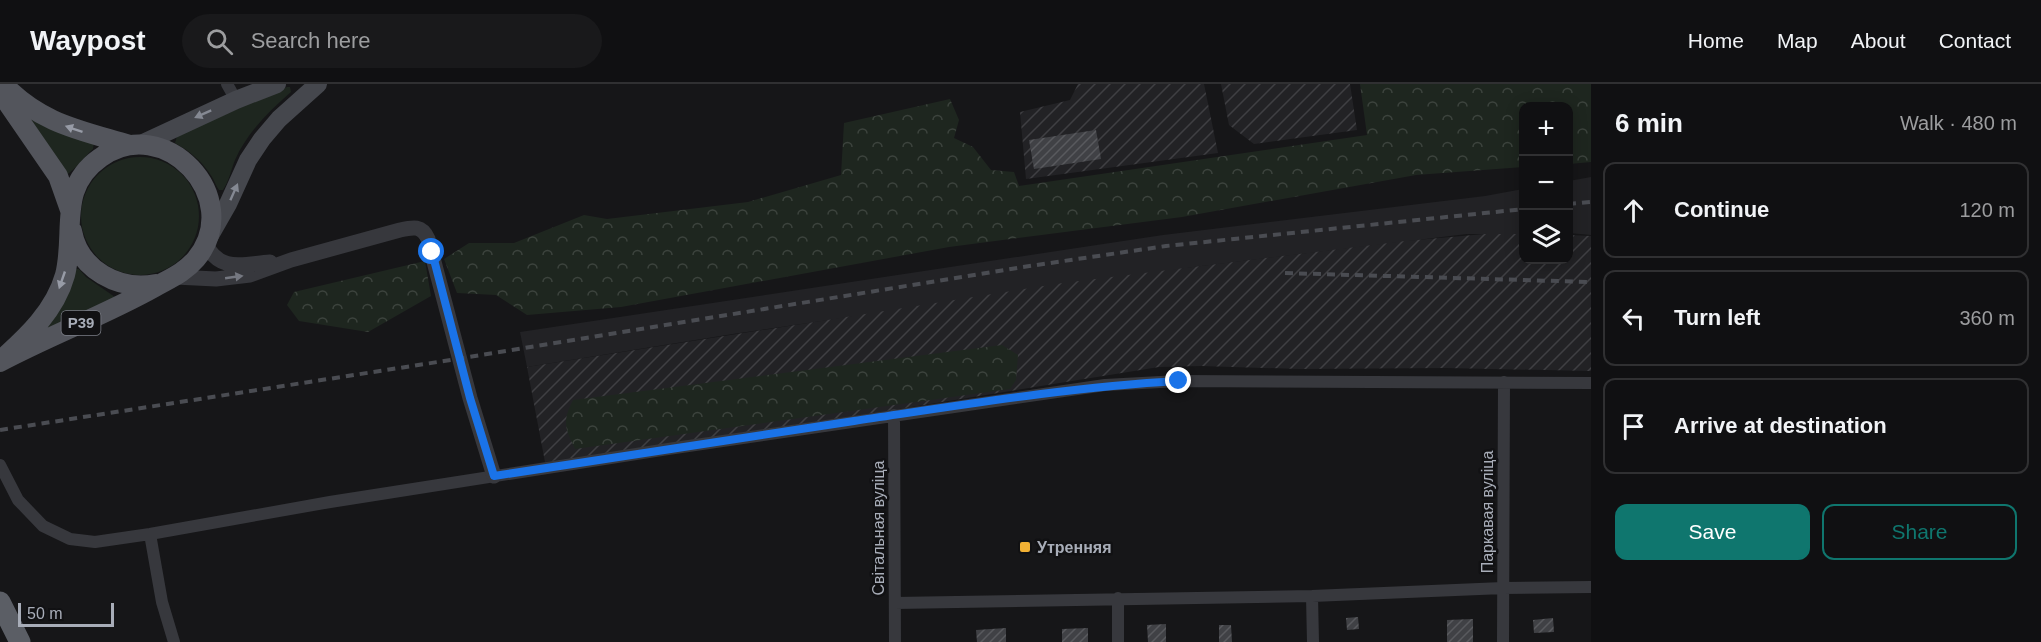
<!DOCTYPE html>
<meta charset="utf-8">
<style>
:root{--surface:#101012;--page:#19191b;--text:#f1f3f6;--muted:#9c9d9f;--line:#303032;--accent:#0f766e}
body{margin:0;font-family:Arial,sans-serif;background:var(--page);color:var(--text)}
.controls{position:absolute;right:18px;top:18px;display:grid;overflow:hidden;border-radius:12px;box-shadow:0 3px 15px #0003}
.controls button{width:54px;height:54px;display:grid;place-items:center;padding:0;border:0;border-bottom:2px solid var(--line);background:var(--surface);color:var(--text);font:30px sans-serif}
.scale{position:absolute;left:18px;bottom:15px;width:96px;box-sizing:border-box;padding-left:6px;border:3px solid #a8adb8;border-top:0;font-size:16px;line-height:21px;white-space:nowrap;color:#a8adb8;-webkit-text-stroke:4px #111113;paint-order:stroke}
.stop{position:absolute;width:18px;height:18px;margin:-14px;border:4px solid #1a73e8;border-radius:50%;background:#fff}
.stop.end{background:#1a73e8;border-color:#fff;box-shadow:0 2px 6px #0008}
.list{margin:0;padding:0;list-style:none}
h2{display:flex;justify-content:space-between;align-items:center;height:78px;margin:0;padding:0 24px;font-size:26px}
h2 small{font-size:20px;font-weight:400;color:var(--muted)}
.list li{display:grid;grid-template-columns:39px 1fr auto;gap:18px;align-items:center;box-sizing:border-box;height:96px;margin:0 12px 12px;padding:0 12px;border:2px solid var(--line);border-radius:12px}
.list b{display:block;font-size:22px;white-space:nowrap}
.list em{font-size:20px;font-style:normal;color:var(--muted)}
.actions{display:flex;gap:12px;padding:18px 24px}
.actions a{flex:1;padding:14px 0;border:2px solid var(--accent);border-radius:12px;text-align:center;font-size:21px;color:var(--accent)}
.actions .main{background:var(--accent);color:#fff}
.icon{flex:none;width:33px;height:33px;fill:none;stroke:currentColor;stroke-width:2;stroke-linecap:round;stroke-linejoin:round}
.map{position:relative;flex:none;width:1591px;height:558px;overflow:hidden}
header{display:flex;align-items:center;gap:36px;box-sizing:border-box;height:84px;padding:0 30px;background:var(--surface);border-bottom:2px solid var(--line)}
header strong{font-size:28px}
nav{display:flex;gap:33px;margin-inline-start:auto;font-size:21px}
.search{width:420px;height:54px;background:var(--page);display:flex;align-items:center;gap:15px;box-sizing:border-box;padding:0 21px;border-radius:33px;color:var(--muted);font-size:22px}
main{display:flex}
aside{flex:1;background:var(--surface)}
.map>svg:first-child{display:block}
.built{fill:#222225}
.industrial{fill:url(#industrial-furrows)}
.green{fill:#1e261f}
.forest{fill:url(#forest-crowns)}
.building{fill:url(#building-hatch)}
.lines{fill:none;stroke-linecap:round;stroke-linejoin:round}
.minor{stroke:#37383d;stroke-width:12}
.tertiary{stroke:#37383d;stroke-width:15}
.secondary{stroke:#45474d;stroke-width:18}
.primary{stroke:#53555c;stroke-width:20}
.trunk{stroke:#5b5e65;stroke-width:21}
.rail{stroke:#4a4c52;stroke-width:4;stroke-dasharray:8 6;stroke-linecap:butt}
.oneway{fill:#858993}
.oneway2{fill:#979ba6}
.oneway3{fill:#757881}
.route{stroke:#1a73e8;stroke-width:8}
.poi-dot{fill:#f2b134;stroke:#111113;stroke-width:2}
.labels{text-anchor:middle;stroke-width:5;stroke-linejoin:round;paint-order:stroke}
.shield{fill:#111113;stroke:#7b7e86;stroke-width:1.5}
.shield-label{font-size:15px;font-weight:bold;fill:#a8adb8}
.street-label{font-size:16px;fill:#a8adb8;stroke:#111113}
.poi-label{font-size:16px;font-weight:bold;fill:#a8adb8;stroke:#111113;text-anchor:start}
</style>
<header>
<strong>Waypost</strong>
<div class="search"><svg class="icon" aria-label="search" viewBox="0 0 24 24"><circle cx="10" cy="10" r="6"/><path d="M15 15l6 6"/></svg>Search here</div>
<nav><a>Home</a><a>Map</a><a>About</a><a>Contact</a></nav>
</header>
<main>
<div class="map">
<svg width="1591" height="558" viewBox="0 0 1591 558">
<defs>
<pattern id="industrial-furrows" width="10" height="10" patternUnits="userSpaceOnUse" patternTransform="scale(1.5)"><rect width="10" height="10" fill="#222225"/><path d="M-1 1l2-2M0 10L10 0M9 11l2-2" fill="none" stroke="#3f3f43"/></pattern>
<pattern id="forest-crowns" width="20" height="18" patternUnits="userSpaceOnUse" patternTransform="scale(1.5)"><rect width="20" height="18" fill="#1e261f"/><path d="M2 6a3 3 0 1 1 6 0M12 15a3 3 0 1 1 6 0" fill="none" stroke="#3c433d"/></pattern>
<pattern id="building-hatch" width="6" height="6" patternUnits="userSpaceOnUse" patternTransform="scale(1.5)"><rect width="6" height="6" fill="#404145"/><path d="M-1 1l2-2M0 6l6-6M5 7l2-2" fill="none" stroke="#595a5e"/></pattern>
</defs>
<rect width="100%" height="100%" fill="#161618"/>
<path class="built" d="M1591,93V151L1569,149V97Z
M1523,105V150H1467L1194,183L733,250L527,283L520,248L1163,151L1485,112Z"/>
<path class="industrial" d="M1078,0H1204L1218,69L1026,95L1020,28L1070,16Z
M1221,0H1350L1357,46L1254,60L1229,41Z
M1485,150H1523L1524,176H1568L1569,151L1591,152V287L1446,284L1299,285L1201,282L1159,283L893,326L545,378L527,283L1063,199L1405,157Z"/>
<path class="green" d="M287,3H290L291,8C269,27 247,49 235,76C231,86 229,97 223,106H219C216,102 215,98 212,93C202,77 191,68 175,59L177,52Z
M25,29L94,58L93,65C85,72 74,87 66,91Z
M81 132a59 59 0 1 1 118 0a59 59 0 1 1-118 0Z
M75,185H79L86,193L115,213L44,249Z"/>
<path class="forest" d="M1360,0H1591V78L1569,80L1568,22H1524L1523,83L1416,91L1182,133L949,163L621,223L527,231L496,211L457,209L444,175L469,159H514L584,131L607,135L748,118L841,91L844,39L950,15L959,36L954,54L973,63L991,86L1014,88L1019,102L1367,51Z
M425,177L431,212L368,248L299,237L287,221L294,208Z
M1002,261L1018,271L1016,296L1010,305L575,365C565,344 562,338 573,316Z"/>
<path class="building" d="M1096,46L1101,75L1034,85L1029,56Z
M1358,533L1359,545L1347,546L1346,534Z
M1553,534L1554,548L1534,549L1533,536Z
M1473,535V558H1447V536Z
M1166,540V558H1148L1147,541Z
M1219,541H1231L1232,558H1219Z
M1006,544V558H977L976,546Z
M1088,544V558H1062V545Z"/>
<g class="lines">
<path class="minor" d="M227,0L236,16
M894,331L895,558
M0,381L18,416L43,442L70,455L95,458L150,450L330,418L668,365L1105,301L1179,297L1591,299
M150,450L162,518L174,558
M1312,512L1313,558
M1118,514V558
M895,519L1312,512L1503,504L1591,503
M1503,558L1504,298"/>
<path class="tertiary" d="M205,159C220,189 242,180 270,178
M175,193L216,195L250,191L291,176L400,146C413,143 422,141 428,155L470,314L494,392"/>
<path class="secondary" d="M139,61L236,16L277,0
M208,155L228,120L248,76L262,55L279,35L318,0"/>
<path class="primary" d="M3,0C41,40 80,46 130,61
M0,8L58,92L70,126
M72,147C79,186 119,207 156,200
M0,277C27,253 55,227 65,191C76,148 57,104 100,74C164,27 246,114 196,175C184,189 171,194 155,203C105,231 51,251 0,278"/>
<path class="trunk" d="M0,518L20,558"/>
<path class="rail" d="M1568,120L1591,118
M1285,189L1591,198
M0,346L444,277L1023,183L1166,162L1524,125"/>
</g>
<defs><path id="oneway-solid" d="M-6-.8H1V-3.2L6.5 0L1 3.2V.8H-6Z" transform="scale(1.5)"/></defs>
<g class="oneway">
<use href="#oneway-solid" transform="translate(203 30) rotate(156)"/>
<use href="#oneway-solid" transform="translate(234 108) rotate(-66)"/>
</g>
<g class="oneway2">
<use href="#oneway-solid" transform="translate(74 45) rotate(-161)"/>
<use href="#oneway-solid" transform="translate(62 196) rotate(109)"/>
</g>
<use class="oneway3" href="#oneway-solid" transform="translate(234 193) rotate(-8)"/>
<g class="lines">
<path class="route" d="M432,168L470,314L494,392C614,374 734,355 854,337C962,321 1070,303 1179,297"/>
</g>
<rect class="poi-dot" x="1019" y="457" width="12" height="12" rx="3"/>
<g class="labels">
<rect class="shield" x="61.5" y="227" width="39" height="24" rx="4.5"/>
<g class="shield-label">
<text x="81" y="244">Р39</text>
</g>
<g class="street-label">
<text transform="translate(1487 428) rotate(-90)" y="6">Паркавая вуліца</text>
<text transform="translate(878 444) rotate(-90)" y="6">Світальная вуліца</text>
</g>
<g class="poi-label">
<text x="1037" y="469">Утренняя</text>
</g>
</g>
</svg>
<div class="controls">
<button>+</button>
<button>−</button>
<button><svg class="icon" aria-label="layers" viewBox="0 0 24 24"><path d="M12 4l9 5-9 5-9-5zM3 14l9 5 9-5"/></svg></button>
</div>
<div class="scale">50 m</div>
<div class="stop" style="left:432px;top:168px"></div>
<div class="stop end" style="left:1179px;top:297px"></div>
</div>
<aside>
<h2>6 min<small>Walk · 480 m</small></h2>
<ul class="list">
<li><svg class="icon" aria-label="ahead" viewBox="0 0 24 24"><path d="M12 20V5M6 11l6-6 6 6"/></svg><div><b>Continue</b></div><em>120 m</em></li>
<li><svg class="icon" aria-label="left" viewBox="0 0 24 24"><path d="M17 20v-9H6M10 6l-5 5 5 5"/></svg><div><b>Turn left</b></div><em>360 m</em></li>
<li><svg class="icon" aria-label="arrive" viewBox="0 0 24 24"><path d="M6 21V4h12l-3 4 3 4H6"/></svg><div><b>Arrive at destination</b></div></li>
</ul>
<div class="actions"><a class="main">Save</a><a>Share</a></div>
</aside>
</main>
